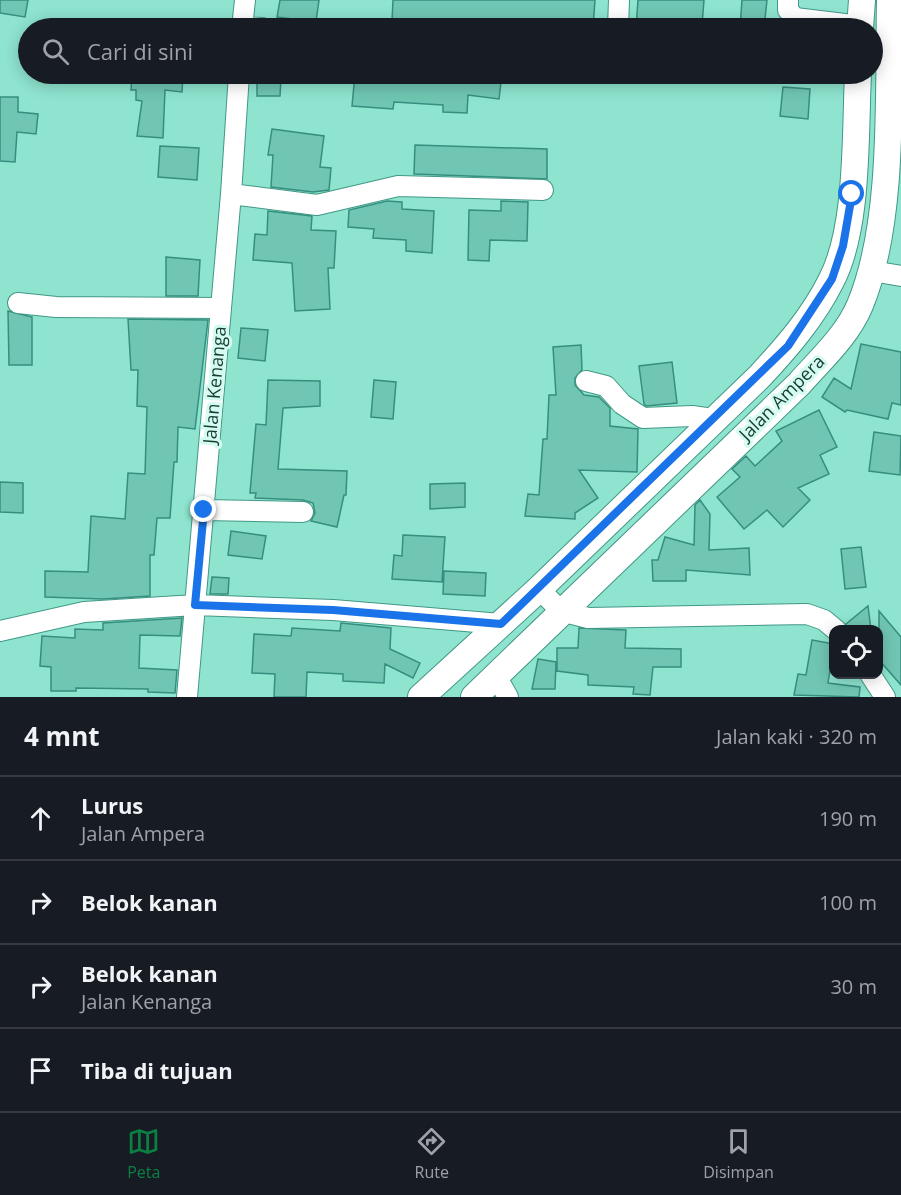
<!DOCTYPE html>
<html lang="id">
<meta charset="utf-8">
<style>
:root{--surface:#171b24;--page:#242831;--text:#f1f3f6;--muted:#9ea1a6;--line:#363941;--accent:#0b8043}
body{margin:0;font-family:"Open Sans",sans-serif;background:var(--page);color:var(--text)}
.controls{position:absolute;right:18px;bottom:18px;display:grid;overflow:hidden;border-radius:12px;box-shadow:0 3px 15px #0003}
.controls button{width:54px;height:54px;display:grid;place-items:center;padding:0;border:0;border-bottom:2px solid var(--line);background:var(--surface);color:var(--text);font:30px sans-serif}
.stop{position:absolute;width:18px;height:18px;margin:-14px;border:4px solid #1a73e8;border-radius:50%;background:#fff}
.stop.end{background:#1a73e8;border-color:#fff;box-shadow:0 2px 6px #0008}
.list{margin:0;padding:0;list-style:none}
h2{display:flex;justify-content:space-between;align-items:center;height:78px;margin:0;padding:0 24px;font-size:26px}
h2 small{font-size:20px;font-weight:400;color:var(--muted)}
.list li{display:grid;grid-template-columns:39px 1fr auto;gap:18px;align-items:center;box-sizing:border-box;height:84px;padding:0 24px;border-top:2px solid var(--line)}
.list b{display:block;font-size:22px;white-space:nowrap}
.list p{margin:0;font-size:20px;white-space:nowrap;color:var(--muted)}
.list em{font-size:20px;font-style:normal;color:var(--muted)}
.icon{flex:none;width:33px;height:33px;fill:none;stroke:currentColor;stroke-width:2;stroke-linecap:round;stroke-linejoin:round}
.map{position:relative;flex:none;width:901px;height:697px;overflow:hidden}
.search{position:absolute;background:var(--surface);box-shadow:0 3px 15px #0003;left:18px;right:18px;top:18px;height:66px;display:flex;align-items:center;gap:15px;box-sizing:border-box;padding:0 21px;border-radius:33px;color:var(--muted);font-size:22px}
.sheet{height:414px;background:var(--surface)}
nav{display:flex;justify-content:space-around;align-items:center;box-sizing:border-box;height:84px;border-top:2px solid var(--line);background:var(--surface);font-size:16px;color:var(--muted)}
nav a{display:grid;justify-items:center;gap:3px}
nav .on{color:var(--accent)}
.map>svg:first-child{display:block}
.building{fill:#70c6b2;stroke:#368f7d;stroke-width:1.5}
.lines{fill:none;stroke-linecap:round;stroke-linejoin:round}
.minor-casing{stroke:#419886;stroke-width:22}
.major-casing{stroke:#419886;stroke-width:28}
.minor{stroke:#fff;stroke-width:20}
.major{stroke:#fff;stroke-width:26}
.route{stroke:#1a73e8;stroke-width:8}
.labels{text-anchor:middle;stroke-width:6;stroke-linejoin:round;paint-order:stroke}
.street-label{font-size:18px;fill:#173c34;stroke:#d3fbf0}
</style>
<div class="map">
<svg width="901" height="697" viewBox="0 0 901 697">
<rect width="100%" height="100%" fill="#8ee4cf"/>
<path class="building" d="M0,0H28L25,17L0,13Z
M280,0H319L316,22L277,17Z
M393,0H595L593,28L455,25V28H424L425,23L392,21Z
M638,0H704L702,25L673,23L672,28H636Z
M742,0H767L764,28H740Z
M132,74H183L182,92L165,90L163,138L137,136L142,101L136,100V90H131Z
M355,74H502L499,99L468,95L467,113L443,112V105L394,102L393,109L352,106Z
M257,77L281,78L280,96H257Z
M783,87L810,89L808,119L780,116Z
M0,97H18V112L38,114L36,134L17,132L15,162L0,161Z
M272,129L324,136L320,167L331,168L329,190L313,192L271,187L273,155H268Z
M415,145L547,149V179L414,174Z
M160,146L199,148L197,180L158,177Z
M387,201L402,202V209L434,211L432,253L406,251V240L373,238L374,229L348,227L349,210Z
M501,201L528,202L527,241L490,240L489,261L468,260L469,210L501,211Z
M268,211L312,216L311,230L336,231L334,268H328L330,309L295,311L292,263L253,260L255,234L267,235Z
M166,257L200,260L198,296H166Z
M8,311L32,317V365H9Z
M128,319L208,320L195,429L178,427L177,462H174L170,518H157L154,555H150V596L103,599L45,597V571L88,572L91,516L125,519L128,473L145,474L147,407L137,406L138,370H131Z
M241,328L268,330L265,361L238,358Z
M861,344L901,352V405L892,403L888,419L847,410L845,412L822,397L834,378L851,389Z
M581,345L582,370L575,378V385L584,395L599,397L610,408V426L638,429L637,472L579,470L598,498L575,513V519L525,516L528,494L539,495L543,439H547L549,395H556L553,347Z
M672,362L677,403L646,406L644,404L639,366Z
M268,380L320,381V406L283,408L278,469L347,471L346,495H344L337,527L311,521L315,513L313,503L303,500L255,498L256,493H250L256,424L266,425Z
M374,380L396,382L393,419L371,417Z
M819,410L837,447L820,455L829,474L798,488L810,500L783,527L767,510L744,529L717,497L740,477L732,469L746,456L755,466L782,441L776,431Z
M874,432L901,436L900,475L869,471Z
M0,482L23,483V513L0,512Z
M465,483V507L430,509V484Z
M700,500L710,514L709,550L749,548L750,575L686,570V581H653L652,560H658L665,537L694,545L695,505Z
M231,531L266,536L262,559L228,555Z
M403,535L445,537L442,582L392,579L394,555L402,556Z
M861,547L866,587L845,589L841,549Z
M444,571L486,573L485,596L443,594Z
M212,577L229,578L228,594H210Z
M868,606L871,630H848L846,624Z
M879,611L901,637V685L879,660Z
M182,618L180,636L140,635L139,668L177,670L175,693L148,692V689L76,688V691H51V667L40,666L42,636L75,638V629L103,630V623Z
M341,623L391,628L390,649L420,663L413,678L385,664L384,683L343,681V674L307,672L306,697H274L275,674L252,673L254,634L291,636L292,628L340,631Z
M579,628L626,630L625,648L681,649V667H653L650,695L633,694L634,687L588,685V675L557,671V648H578Z
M812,640L834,644L828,683L860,687L859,697L794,695L798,674L806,675Z
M538,659L556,662L555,689H532Z"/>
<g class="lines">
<g class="minor-casing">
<path id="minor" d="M788,0V10L795,18L861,26
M243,27L262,28
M242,28L245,0
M618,28L619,0
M231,194L317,205L398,186L543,190
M872,271L901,276
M18,303L56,307L221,308
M586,381L606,386L622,404L643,418L692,416L713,419
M204,510L303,512
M539,589L561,611L588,618L807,614L824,620L836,630
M0,631L84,612L195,605L333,610L501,624
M870,674L885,697
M496,676L508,697
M187,697L231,194L239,74"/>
</g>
<g class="major-casing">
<path id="major" d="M860,28L862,0
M421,697L539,589L760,376C787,347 813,317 831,281C859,228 855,133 858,74
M474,697L799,384C821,359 847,336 860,305C895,221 888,91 890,0"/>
</g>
<use href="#minor" class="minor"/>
<use href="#major" class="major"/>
</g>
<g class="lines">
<path class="route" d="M204,510L195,605L333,610L501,624L788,346L832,279L843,246L852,194"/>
</g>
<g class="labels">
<g class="street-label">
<text transform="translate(215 385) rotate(-85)" y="6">Jalan Kenanga</text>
<text transform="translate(782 398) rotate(-45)" y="6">Jalan Ampera</text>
</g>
</g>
</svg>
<div class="controls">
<button><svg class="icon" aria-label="locate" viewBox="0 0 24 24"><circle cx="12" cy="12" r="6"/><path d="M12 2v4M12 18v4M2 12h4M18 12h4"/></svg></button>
</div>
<div class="stop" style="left:852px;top:194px"></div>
<div class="stop end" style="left:204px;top:510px"></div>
<div class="search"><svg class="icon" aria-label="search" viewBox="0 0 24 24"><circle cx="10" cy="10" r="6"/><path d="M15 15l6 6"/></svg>Cari di sini</div>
</div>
<section class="sheet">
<h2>4 mnt<small>Jalan kaki · 320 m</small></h2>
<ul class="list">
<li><svg class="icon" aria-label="ahead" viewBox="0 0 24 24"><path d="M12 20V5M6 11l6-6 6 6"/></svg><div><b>Lurus</b><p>Jalan Ampera</p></div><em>190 m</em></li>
<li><svg class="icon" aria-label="right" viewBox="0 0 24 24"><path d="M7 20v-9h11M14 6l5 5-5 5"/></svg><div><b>Belok kanan</b></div><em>100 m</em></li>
<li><svg class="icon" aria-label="right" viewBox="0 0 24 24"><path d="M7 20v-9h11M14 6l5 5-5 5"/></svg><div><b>Belok kanan</b><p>Jalan Kenanga</p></div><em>30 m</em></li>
<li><svg class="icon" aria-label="arrive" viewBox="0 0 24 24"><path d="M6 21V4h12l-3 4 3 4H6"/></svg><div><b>Tiba di tujuan</b></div></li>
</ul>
</section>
<nav>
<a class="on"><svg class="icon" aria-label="map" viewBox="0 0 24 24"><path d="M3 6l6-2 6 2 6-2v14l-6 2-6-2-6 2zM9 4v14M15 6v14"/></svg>Peta</a>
<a><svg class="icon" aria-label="directions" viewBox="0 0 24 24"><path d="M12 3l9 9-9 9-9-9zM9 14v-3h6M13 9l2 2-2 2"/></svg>Rute</a>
<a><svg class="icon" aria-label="saved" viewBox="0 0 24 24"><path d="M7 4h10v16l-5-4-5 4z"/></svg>Disimpan</a>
</nav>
